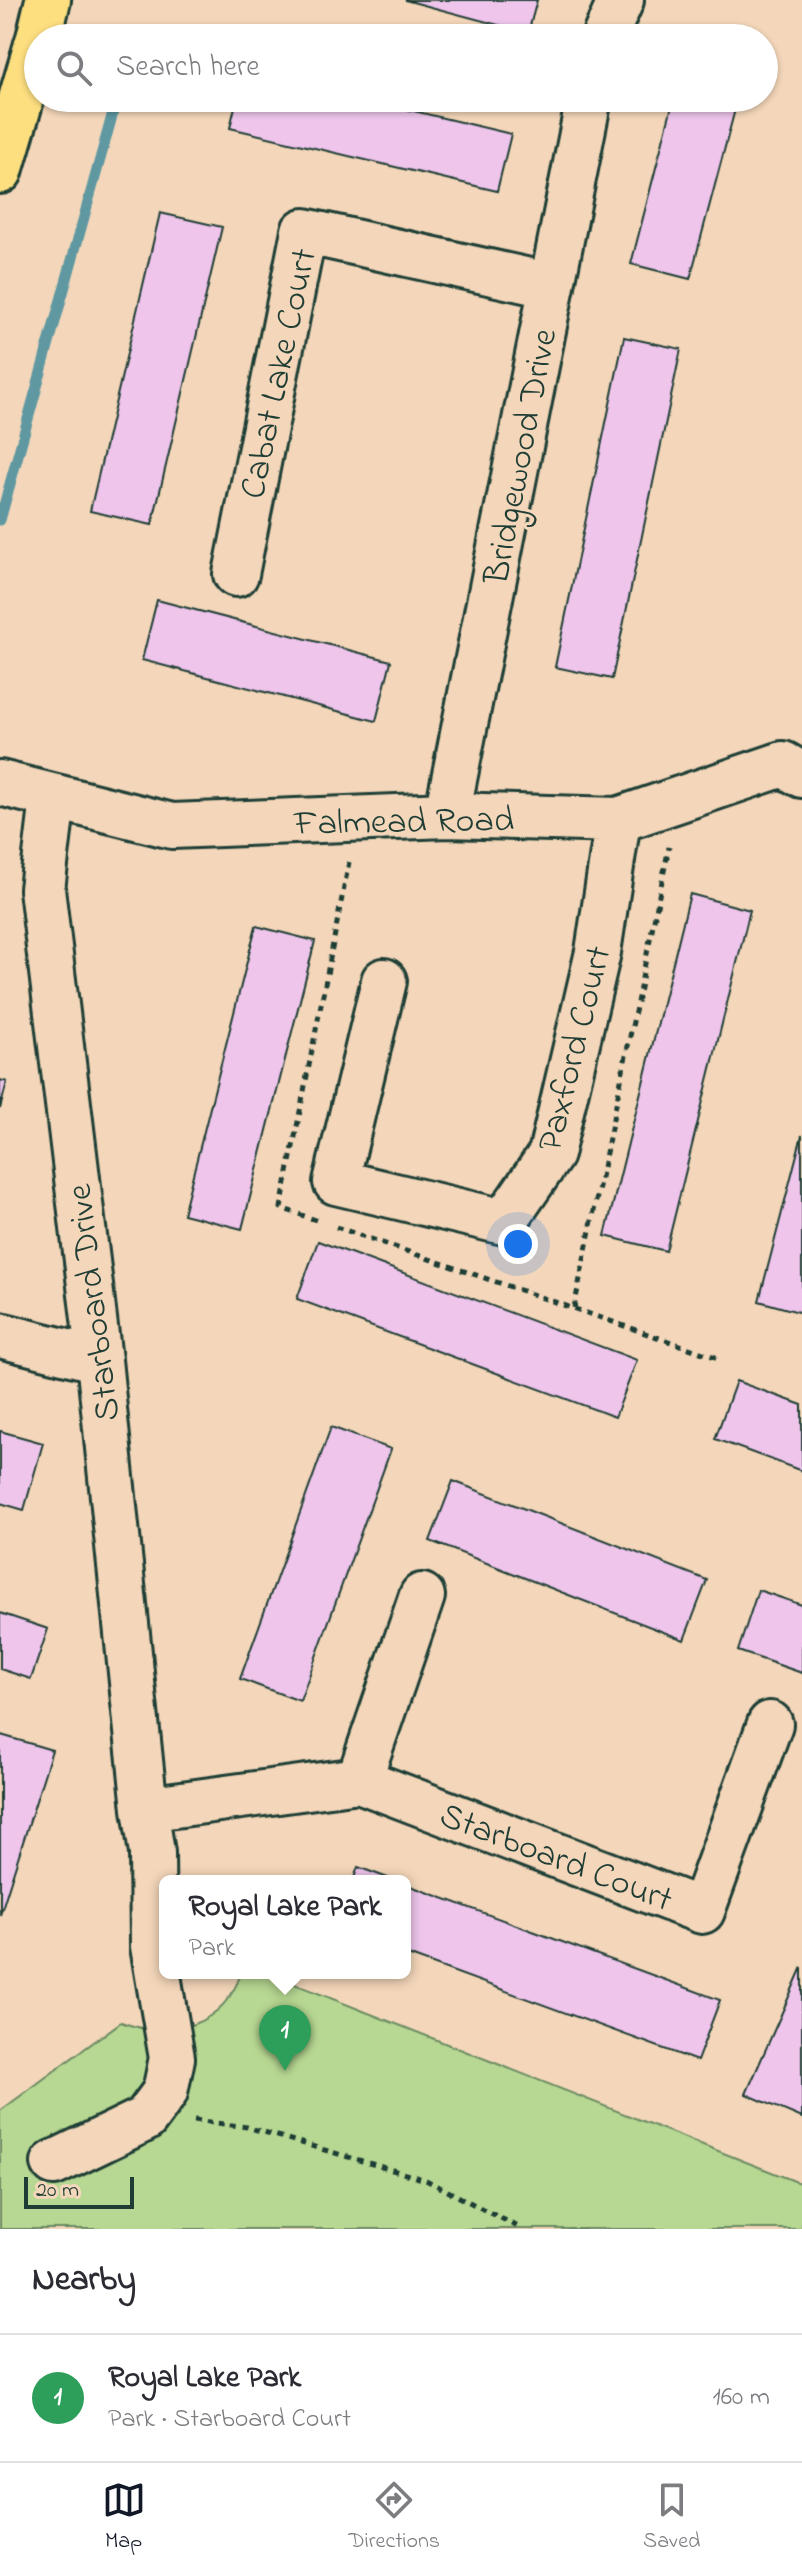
<!DOCTYPE html>
<meta charset="utf-8">
<style>
:root{--surface:#fff;--page:#f2f2f3;--text:#2b2b33;--muted:#7c7c81;--line:#e1e1e2;--accent:#111827}
body{margin:0;font-family:"Indie Flower",sans-serif;background:var(--page);color:var(--text)}
.scale{position:absolute;left:24px;bottom:20px;width:110px;box-sizing:border-box;padding-left:8px;border:4px solid #1f3d34;border-top:0;font-size:22px;line-height:28px;white-space:nowrap;color:#1f3d34;-webkit-text-stroke:6px #f4d7ba;paint-order:stroke}
.you{position:absolute;left:518px;top:1244px;width:28px;height:28px;margin:-20px;border:6px solid #fff;border-radius:50%;background:#1a73e8;box-shadow:0 0 0 12px #1a73e833}
.badge{display:grid;place-items:center;width:52px;height:52px;border-radius:50%;background:var(--accent);color:#fff;font-size:26px;font-weight:700}
.pin{position:absolute;translate:-50% -66px;filter:drop-shadow(0 2px 4px #0008)}
.pin::after{content:'';position:absolute;top:42px;width:28px;height:24px;background:inherit;clip-path:polygon(0 0,100% 0,50% 100%)}
.popup{position:absolute;left:159px;top:1875px;width:252px;height:104px;box-sizing:border-box;display:grid;place-content:center;border-radius:12px;background:var(--surface);filter:drop-shadow(0 2px 6px #0005);font-size:26px;white-space:nowrap;color:var(--muted)}
.popup b{font-size:30px;color:var(--text)}
.popup::after{content:'';position:absolute;left:50%;top:100%;margin-left:-16px;border:16px solid transparent;border-top-color:var(--surface)}
.list{margin:0;padding:0;list-style:none}
h2{display:flex;justify-content:space-between;align-items:center;height:104px;margin:0;padding:0 32px;font-size:34px}
h2 small{font-size:26px;font-weight:400;color:var(--muted)}
.list li{display:grid;grid-template-columns:52px 1fr auto;gap:24px;align-items:center;box-sizing:border-box;height:128px;padding:0 32px;border-top:2px solid var(--line)}
.list b{display:block;font-size:30px;white-space:nowrap}
.list p{margin:0;font-size:26px;white-space:nowrap;color:var(--muted)}
.list em{font-size:26px;font-style:normal;color:var(--muted)}
.icon{flex:none;width:44px;height:44px;fill:none;stroke:currentColor;stroke-width:2;stroke-linecap:round;stroke-linejoin:round}
.map{position:relative;flex:none;width:802px;height:2229px;overflow:hidden}
.search{position:absolute;background:var(--surface);box-shadow:0 2px 6px #0004;left:24px;right:24px;top:24px;height:88px;display:flex;align-items:center;gap:20px;box-sizing:border-box;padding:0 28px;border-radius:44px;color:var(--muted);font-size:30px}
.sheet{height:232px;background:var(--surface)}
nav{display:flex;justify-content:space-around;align-items:center;box-sizing:border-box;height:112px;border-top:2px solid var(--line);background:var(--surface);font-size:22px;color:var(--muted)}
nav a{display:grid;justify-items:center;gap:4px}
nav .on{color:var(--accent)}
.map>svg:first-child{display:block}
.green{fill:#b7d892;stroke:#6b8a63;stroke-width:2}
.lines{fill:none;stroke-linecap:round;stroke-linejoin:round}
.stream{stroke:#5f98a1;stroke-width:11}
.building{fill:#efc5ec;stroke:#1f3d34;stroke-width:2}
.minor-casing{stroke:#1f3d34;stroke-width:50}
.major-casing{stroke:#1f3d34;stroke-width:50}
.path{stroke:#1f3d34;stroke-width:5;stroke-dasharray:6 6;stroke-linecap:butt}
.minor{stroke:#f4d7ba;stroke-width:44}
.major{stroke:#fddf80;stroke-width:44}
.labels{text-anchor:middle;stroke-width:6;stroke-linejoin:round;paint-order:stroke}
.street-label{font-size:36px;fill:#1f3d34;stroke:#f4d7ba}
</style>
<div class="map">
<svg width="802" height="2229" viewBox="0 0 802 2229">
<rect width="100%" height="100%" fill="#f4d7ba"/>
<filter id="ink" filterUnits="userSpaceOnUse"><feTurbulence type="fractalNoise" baseFrequency=".0125" numOctaves="2"/><feDisplacementMap in="SourceGraphic" scale="16" xChannelSelector="R" yChannelSelector="G"/><feConvolveMatrix kernelMatrix="1 2 1 2 8 2 1 2 1" color-interpolation-filters="sRGB"/></filter>
<g filter="url(#ink)">
<path class="green" d="M241,1973H267L802,2184V2229H0V2111L121,2022C169,2041 224,2026 241,1973Z"/>
<g class="lines">
<path class="stream" d="M0,520L117,98"/>
</g>
<path class="building" d="M405,0H537L528,33Z
M692,30L722,38H690Z
M237,98H359L511,134L497,191L230,128Z
M674,98H738L690,279L631,264Z
M160,213L222,227L152,525L90,511Z
M624,337L681,349L612,679L555,667Z
M157,600L391,661L376,721L142,660Z
M690,894L750,910L666,1251L605,1236Z
M256,926L315,941L242,1229L183,1214Z
M0,1080L7,1082L0,1109Z
M802,1135V1313L759,1301Z
M318,1241L637,1360L615,1417L297,1299Z
M736,1381L802,1405V1471L715,1439Z
M331,1427L391,1449L300,1701L240,1679Z
M0,1431L43,1443L24,1510L0,1503Z
M453,1481L707,1580L684,1640L430,1541Z
M758,1590L802,1605V1673L738,1651Z
M0,1613L48,1629L31,1679L0,1669Z
M1,1735L52,1750L0,1915V1737Z
M358,1867L396,1881H353Z
M405,1884L720,2000L697,2061L405,1954Z
M802,1967V2118L746,2094Z"/>
<g class="lines">
<g class="minor-casing">
<path id="minor" d="M604,38L621,0
M236,574L304,231L552,286
M0,783L172,826L447,815L618,820L783,764L802,775
M53,799L42,889L99,1360L145,1809L152,1853L153,1946L172,2058L165,2092L145,2119L54,2163
M447,815L589,98
M384,981L336,1182L504,1222L551,1154L598,952L618,820
M0,1335L99,1360
M359,1780L422,1596
M145,1809L359,1780L702,1911L770,1724"/>
</g>
<g class="major-casing">
<path id="major" d="M39,38L48,0
M0,171L38,41"/>
</g>
<path class="path" d="M316,1220L281,1208L349,862
M336,1227L718,1358
M574,1308L669,847
M194,2120L247,2127L426,2180L522,2229"/>
<use href="#minor" class="minor"/>
<use href="#major" class="major"/>
</g>
</g>
<g class="labels">
<g class="street-label">
<text transform="translate(276 373) rotate(-78)" y="13">Cabat Lake Court</text>
<text transform="translate(518 456) rotate(-79)" y="13">Bridgewood Drive</text>
<text transform="translate(404 819) rotate(-1)" y="13">Falmead Road</text>
<text transform="translate(572 1048) rotate(-76)" y="13">Paxford Court</text>
<text transform="translate(91 1303) rotate(-97)" y="13">Starboard Drive</text>
<text transform="translate(557 1855) rotate(21)" y="13">Starboard Court</text>
</g>
</g>
</svg>
<div class="scale">20 m</div>
<div class="you"></div>
<div class="pin badge" style="left:285px;top:2071px;background:#2e9e5b">1</div>
<div class="popup"><b>Royal Lake Park</b>Park</div>
<div class="search"><svg class="icon" aria-label="search" viewBox="0 0 24 24"><circle cx="10" cy="10" r="6"/><path d="M15 15l6 6"/></svg>Search here</div>
</div>
<section class="sheet">
<h2>Nearby<small></small></h2>
<ul class="list">
<li><span class="badge" style="background:#2e9e5b">1</span><div><b>Royal Lake Park</b><p>Park · Starboard Court</p></div><em>160 m</em></li>
</ul>
</section>
<nav>
<a class="on"><svg class="icon" aria-label="map" viewBox="0 0 24 24"><path d="M3 6l6-2 6 2 6-2v14l-6 2-6-2-6 2zM9 4v14M15 6v14"/></svg>Map</a>
<a><svg class="icon" aria-label="directions" viewBox="0 0 24 24"><path d="M12 3l9 9-9 9-9-9zM9 14v-3h6M13 9l2 2-2 2"/></svg>Directions</a>
<a><svg class="icon" aria-label="saved" viewBox="0 0 24 24"><path d="M7 4h10v16l-5-4-5 4z"/></svg>Saved</a>
</nav>
